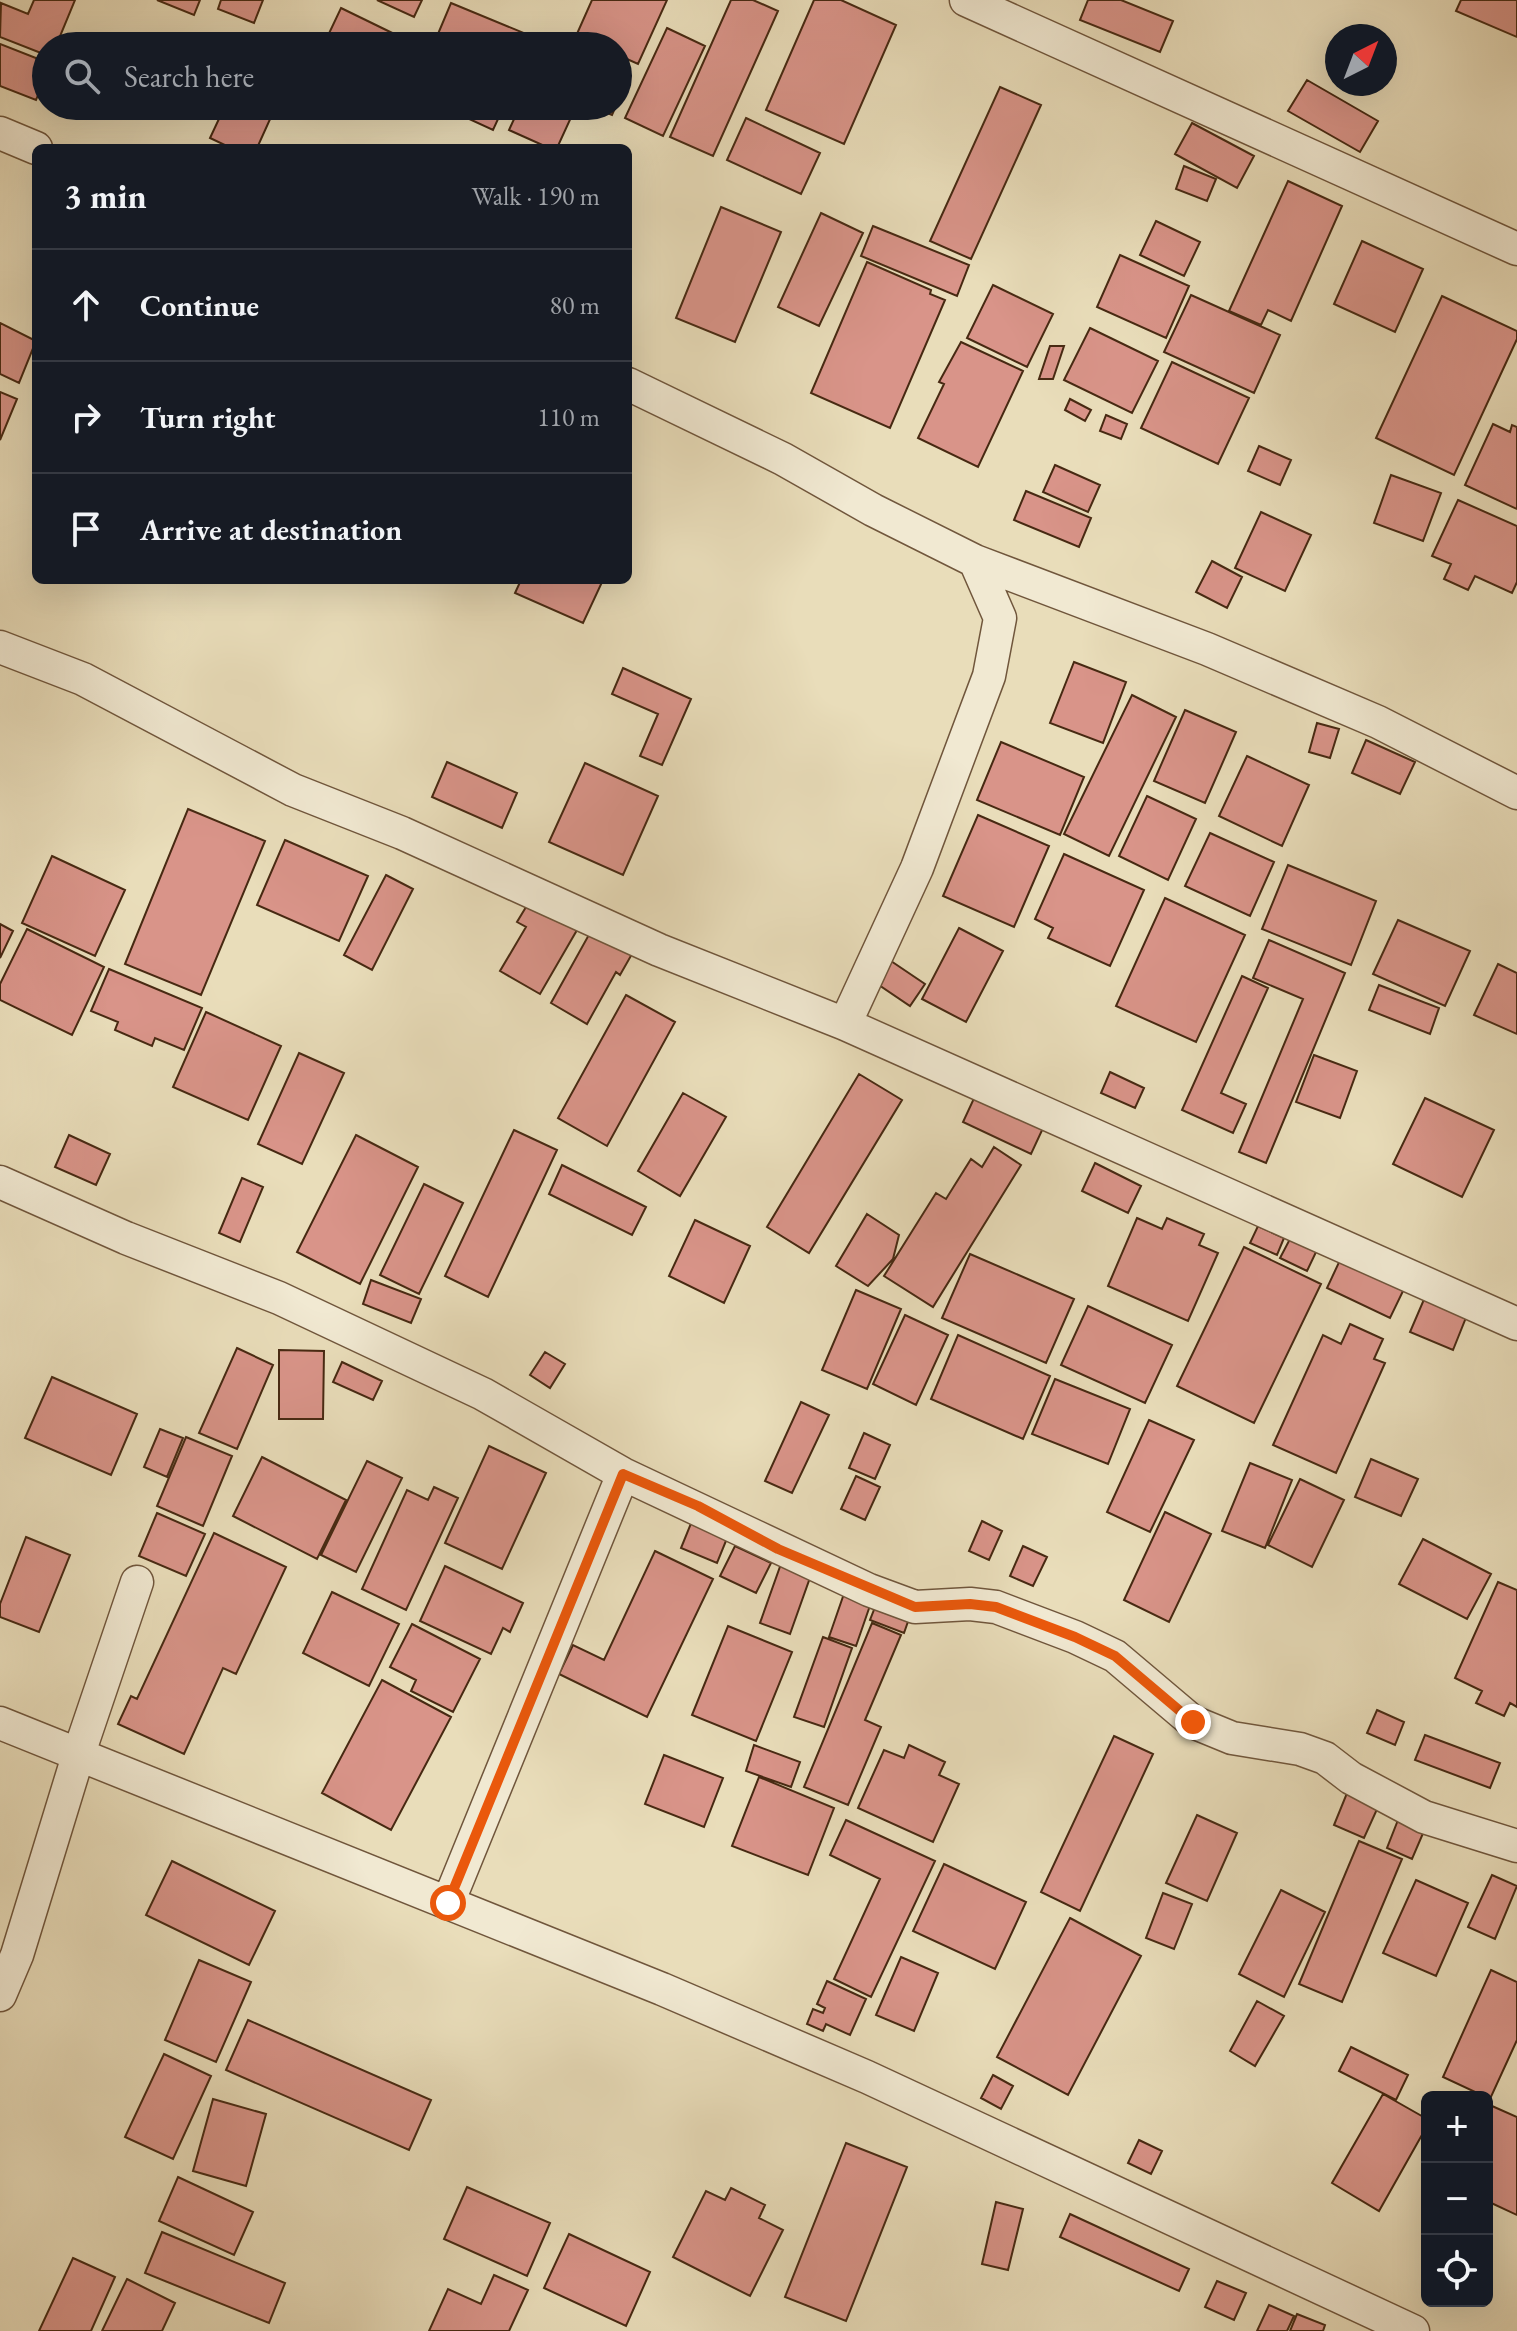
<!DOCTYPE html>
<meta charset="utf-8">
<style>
:root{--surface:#171b24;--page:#20242c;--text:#f1f3f6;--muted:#9ea1a6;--line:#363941}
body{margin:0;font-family:"EB Garamond",serif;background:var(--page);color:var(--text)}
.controls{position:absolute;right:24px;bottom:24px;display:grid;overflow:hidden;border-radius:12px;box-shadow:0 8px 32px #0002}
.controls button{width:72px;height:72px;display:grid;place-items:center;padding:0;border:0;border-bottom:2px solid var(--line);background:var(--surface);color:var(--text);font:40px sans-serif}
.compass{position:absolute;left:1325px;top:24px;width:72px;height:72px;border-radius:50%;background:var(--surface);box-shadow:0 8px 32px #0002;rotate:42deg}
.stop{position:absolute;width:24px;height:24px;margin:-18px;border:6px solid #ea580c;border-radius:50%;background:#fff}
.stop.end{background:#ea580c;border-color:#fff;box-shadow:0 2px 8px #0008}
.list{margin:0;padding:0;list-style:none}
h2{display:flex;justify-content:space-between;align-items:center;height:104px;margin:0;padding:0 32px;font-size:34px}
h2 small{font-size:26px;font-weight:400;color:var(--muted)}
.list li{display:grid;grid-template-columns:52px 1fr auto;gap:24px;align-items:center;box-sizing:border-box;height:112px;padding:0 32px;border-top:2px solid var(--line)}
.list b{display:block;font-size:30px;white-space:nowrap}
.list em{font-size:26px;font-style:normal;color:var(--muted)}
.icon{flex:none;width:44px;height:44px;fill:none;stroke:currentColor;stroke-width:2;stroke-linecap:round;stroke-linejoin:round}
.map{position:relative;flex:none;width:1517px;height:2331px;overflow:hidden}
.search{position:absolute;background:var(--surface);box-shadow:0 8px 32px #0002;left:32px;top:32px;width:600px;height:88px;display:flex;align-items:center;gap:20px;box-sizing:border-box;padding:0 28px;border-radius:44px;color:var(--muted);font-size:30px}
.panel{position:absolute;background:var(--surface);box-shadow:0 8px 32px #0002;left:32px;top:144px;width:600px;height:440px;border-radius:12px}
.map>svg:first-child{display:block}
.building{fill:#d99489;stroke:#472912;stroke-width:2}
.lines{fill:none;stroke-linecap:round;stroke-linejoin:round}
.minor-casing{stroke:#70563c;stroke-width:35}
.minor{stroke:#f1e9d2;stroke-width:32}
.route{stroke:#ea580c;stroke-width:10}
</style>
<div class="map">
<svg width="1517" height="2331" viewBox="0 0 1517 2331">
<rect width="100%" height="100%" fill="#e9ddba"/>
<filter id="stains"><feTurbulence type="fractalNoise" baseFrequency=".0025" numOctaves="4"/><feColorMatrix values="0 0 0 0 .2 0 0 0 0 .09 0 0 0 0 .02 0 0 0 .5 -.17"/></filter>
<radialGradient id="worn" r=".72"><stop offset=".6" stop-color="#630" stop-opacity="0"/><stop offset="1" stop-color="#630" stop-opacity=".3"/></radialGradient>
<path class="building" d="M34,0H75L56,46H46V55L0,37L1,3L28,14Z
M157,0H200L194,15Z
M221,0H263L254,23L218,9Z
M377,0H422L414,17Z
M592,0H667L638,64L618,55V46H599L576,36Z
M731,0H753L778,11L713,156L670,137Z
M814,0H841L896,25L844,144L766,110Z
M1088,0H1121L1173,21L1160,52L1080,20Z
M1461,0H1517V37L1456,11Z
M451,3L536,38L533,46H447L435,41Z
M341,8L419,46H323Z
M667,28L705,46L663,136L625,118Z
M0,44L46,62V75L36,100L0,86Z
M618,67L630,72L618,100Z
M1307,80L1378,121L1360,152L1288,111Z
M1000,87L1041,105L971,259L930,241Z
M225,106H276L257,148H231L210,138Z
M441,106H504L493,130Z
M520,106H565L574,111L557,148H549L509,130Z
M590,106H616L612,115Z
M746,118L820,153L801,194L727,160Z
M1192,123L1254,156L1237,188L1175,154Z
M1184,166L1216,179L1207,201L1176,189Z
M1288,181L1342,206L1291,321L1268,310L1261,325L1229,311Z
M721,207L781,232L735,342L676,318Z
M821,213L863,233L819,326L778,307Z
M1156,221L1200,242L1184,276L1140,255Z
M873,226L969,265L957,296L861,256Z
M1362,241L1423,269L1395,332L1334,304Z
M1120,255L1189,286L1166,338L1097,307Z
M867,262L931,290L930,294L945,300L890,428L811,393Z
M993,285L1053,314L1027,367L967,338Z
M1191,295L1280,335L1254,393L1164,352Z
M1442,296L1517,331V339L1454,475L1376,438Z
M0,323L36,341L19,383L0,374Z
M1090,328L1158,361L1132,413L1064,380Z
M961,342L1023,371L978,467L918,438L944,384L939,382Z
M1050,346H1064L1053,379H1039Z
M1172,362L1249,398L1218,464L1141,428Z
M0,392L17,399L0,440Z
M1070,399L1091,410L1085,421L1065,410Z
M1106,415L1127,424L1121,439L1100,431Z
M1493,424L1510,432L1512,425L1517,427V509L1465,485Z
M1259,446L1291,460L1280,485L1248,471Z
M1055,465L1100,485L1088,512L1043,492Z
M1391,475L1441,493L1423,541L1374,523Z
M1026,491L1091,518L1079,547L1014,520Z
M1458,500L1517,526V582L1512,593L1475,576L1468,590L1444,579L1451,564L1432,556Z
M1261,512L1311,535L1285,591L1235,568Z
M1212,561L1242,577L1227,608L1196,592Z
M521,580H603L583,623L515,593Z
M1074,662L1126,682L1103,743L1050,723Z
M623,668L691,699L662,765L640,756L658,714L612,694Z
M1132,695L1176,717L1109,856L1064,834Z
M1185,710L1236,732L1205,803L1154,781Z
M1317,723L1339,729L1330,758L1309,752Z
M1366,740L1415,762L1400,794L1352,773Z
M1001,742L1084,777L1060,835L977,800Z
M1247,756L1309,785L1282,846L1219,816Z
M447,762L517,793L502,828L432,797Z
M585,763L658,796L623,875L549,842Z
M1147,796L1196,819L1168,880L1119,856Z
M188,809L265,841L201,995L125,964Z
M978,815L1049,846L1014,927L943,896Z
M1210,833L1274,862L1250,916L1185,886Z
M285,840L368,876L339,941L257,905Z
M1064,854L1144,890L1110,966L1048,938L1053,928L1035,919Z
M52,856L125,890L95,956L22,923Z
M1288,865L1376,901L1351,965L1262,929Z
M386,875L413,889L372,970L344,955Z
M1165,898L1245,935L1196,1042L1116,1006Z
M529,902L577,930L540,994L500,971L526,927L517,922Z
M1398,920L1470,951L1445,1006L1373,974Z
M0,924L13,931L0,958Z
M959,928L1003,951L966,1022L922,999Z
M27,929L104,967L72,1035L0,1000V984Z
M591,931L632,954L620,975L616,972L587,1024L551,1003Z
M1269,940L1345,973L1266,1163L1239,1152L1303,999L1253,978Z
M888,959L925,984L910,1006L873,981Z
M1498,964L1517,973V1034L1474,1015Z
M109,969L202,1008L184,1050L155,1038L152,1046L115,1030L118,1022L91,1011Z
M1242,976L1268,988L1221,1093L1246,1104L1233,1133L1182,1110Z
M1379,985L1439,1008L1430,1034L1369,1010Z
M626,995L675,1022L607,1146L558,1118Z
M206,1012L281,1046L248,1120L173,1087Z
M299,1053L344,1073L302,1164L258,1144Z
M1314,1055L1357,1071L1340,1118L1296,1102Z
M1110,1072L1144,1088L1135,1108L1101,1093Z
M859,1074L902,1100L809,1253L767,1227Z
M683,1093L726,1117L680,1196L638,1171Z
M976,1094L1044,1126L1031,1154L963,1122Z
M1425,1098L1494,1130L1462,1197L1393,1164Z
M514,1130L557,1150L488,1297L445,1276Z
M69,1135L110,1154L96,1185L55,1167Z
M356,1135L418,1167L360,1284L297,1252Z
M994,1147L1021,1165L933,1307L884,1276L936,1193L946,1199L971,1159L982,1167Z
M1095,1163L1141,1186L1128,1213L1082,1191Z
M562,1165L646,1207L632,1235L549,1194Z
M242,1178L263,1187L240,1242L219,1233Z
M424,1184L463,1203L419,1294L380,1275Z
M867,1214L899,1235L893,1259L868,1286L836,1266Z
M1137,1218L1162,1229L1167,1218L1204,1234L1199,1245L1218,1253L1188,1321L1108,1286Z
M695,1220L750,1246L724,1303L669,1276Z
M1258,1226L1284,1238L1277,1255L1250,1243Z
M1291,1237L1317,1250L1307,1271L1280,1258Z
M1244,1247L1321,1284L1254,1423L1177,1386Z
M970,1254L1074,1299L1046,1363L942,1318Z
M1341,1258L1404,1289L1390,1318L1327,1288Z
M371,1280L421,1299L411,1323L363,1304Z
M856,1290L901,1309L867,1389L822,1370Z
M1425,1297L1467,1315L1453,1350L1410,1332Z
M1088,1306L1172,1345L1145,1403L1061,1365Z
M905,1315L948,1335L916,1405L873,1384Z
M1350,1324L1383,1339L1374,1359L1385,1363L1336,1473L1273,1445L1323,1335L1341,1344Z
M958,1335L1050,1376L1023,1439L931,1399Z
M237,1348L273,1365L237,1449L199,1433Z
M279,1350L324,1351L323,1419H279Z
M545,1352L565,1364L550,1388L530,1375Z
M342,1362L382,1381L373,1400L333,1382Z
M52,1377L137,1414L111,1475L25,1438Z
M1055,1379L1130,1409L1108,1464L1032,1434Z
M801,1402L829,1415L792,1493L765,1481Z
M1149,1420L1194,1440L1150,1532L1107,1512Z
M160,1429L183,1438L167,1477L144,1467Z
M864,1433L890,1445L875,1479L849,1468Z
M186,1437L232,1456L203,1526L157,1506Z
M489,1446L546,1473L502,1569L445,1543Z
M262,1457L346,1500L317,1559L233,1516Z
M1371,1459L1418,1479L1401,1516L1355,1497Z
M367,1461L402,1478L356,1572L321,1555Z
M1250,1463L1292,1480L1265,1548L1222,1531Z
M856,1476L880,1487L865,1520L841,1509Z
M1300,1479L1344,1500L1312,1567L1268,1545Z
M434,1487L458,1498L406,1610L362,1589L407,1490L428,1500Z
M1165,1512L1211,1534L1169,1622L1124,1600Z
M157,1513L205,1534L186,1576L139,1556Z
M694,1516L730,1531L717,1563L681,1548Z
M982,1521L1002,1531L989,1560L969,1551Z
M214,1533L286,1567L236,1674L223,1668L184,1754L118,1724L131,1696L137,1699Z
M26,1537L70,1555L39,1632L0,1617V1604Z
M1423,1539L1491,1574L1467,1619L1399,1584Z
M735,1546L771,1563L756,1593L720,1576Z
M1023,1546L1047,1557L1033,1586L1010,1576Z
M655,1551L713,1579L647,1717L559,1674L573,1645L604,1660Z
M782,1561L812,1572L790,1634L760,1623Z
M445,1566L523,1603L510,1632L503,1628L491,1654L420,1621Z
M1498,1582L1517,1590V1707L1510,1703L1504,1716L1476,1703L1482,1691L1455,1678Z
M847,1585L874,1594L856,1646L829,1637Z
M332,1592L399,1624L369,1686L303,1653Z
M879,1597L912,1610L904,1633L870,1620Z
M872,1623L901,1635L865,1720L881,1727L848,1805L804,1787Z
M412,1624L480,1659L453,1712L411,1691L416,1680L390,1667Z
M728,1626L792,1652L756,1741L692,1715Z
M823,1637L852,1648L824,1727L794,1717Z
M382,1680L451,1717L391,1830L322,1793Z
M1377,1710L1404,1722L1395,1745L1367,1733Z
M1425,1735L1500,1763L1490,1788L1415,1760Z
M1114,1736L1153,1754L1080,1911L1041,1892Z
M754,1745L800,1762L791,1787L746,1771Z
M909,1745L945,1762L939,1775L959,1784L933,1842L858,1808L884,1750L904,1758Z
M664,1755L723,1778L704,1827L645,1804Z
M759,1777L834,1808L808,1875L732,1846Z
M1347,1793L1378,1807L1364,1838L1334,1825Z
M1197,1815L1237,1833L1207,1901L1166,1883Z
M846,1820L935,1861L871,1997L834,1979L880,1879L830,1855Z
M1398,1820L1424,1831L1412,1859L1387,1848Z
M1359,1841L1402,1859L1342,2002L1299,1984Z
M172,1861L275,1911L249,1965L146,1915Z
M944,1864L1026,1902L995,1969L913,1931Z
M1492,1875L1517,1886L1495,1939L1468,1927Z
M1416,1880L1468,1903L1436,1976L1383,1953Z
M1281,1890L1325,1912L1284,1997L1239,1974Z
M1163,1893L1192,1904L1174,1949L1146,1938Z
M1070,1918L1141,1956L1068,2095L997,2057Z
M901,1957L938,1973L914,2031L876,2015Z
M199,1960L251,1982L216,2062L165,2040Z
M1491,1970L1517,1982V2040L1490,2099L1443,2077Z
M827,1981L866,1999L850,2035L826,2024L823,2031L807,2024L813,2009L823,2013L825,2008L817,2004Z
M1257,2001L1284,2016L1255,2066L1230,2051Z
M248,2020L431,2100L409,2150L226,2070Z
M1351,2047L1408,2075L1396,2100L1339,2071Z
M164,2054L211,2076L173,2159L125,2137Z
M993,2075L1013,2086L1001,2109L981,2098Z
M1383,2094L1427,2119V2126L1379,2211L1332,2183Z
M213,2099L266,2114L246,2186L193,2171Z
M1492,2106L1517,2117V2215L1487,2201V2117Z
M1139,2140L1162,2151L1151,2174L1128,2163Z
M846,2143L907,2167L846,2321L785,2297Z
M178,2177L253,2212L234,2255L159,2221Z
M467,2187L550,2223L527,2276L444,2239Z
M731,2188L765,2205L759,2218L783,2230L750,2296L673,2257L706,2191L725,2200Z
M996,2202L1023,2209L1008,2270L982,2264Z
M1070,2214L1189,2269L1179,2291L1060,2237Z
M162,2232L285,2283L269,2323L145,2273Z
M569,2234L650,2272L626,2326L544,2288Z
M73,2258L115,2277L91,2331H39Z
M494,2275L528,2290L509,2331H429L448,2289L481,2304Z
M127,2279L175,2303L162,2331H102Z
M1217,2281L1246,2293L1234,2320L1205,2307Z
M1269,2305L1294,2316L1287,2331H1257Z
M1297,2314L1325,2325L1323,2331H1290Z"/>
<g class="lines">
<g class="minor-casing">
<path id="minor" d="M966,0L1517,249
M0,133L36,148
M628,384L783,459L873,510L975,561L1207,649L1378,722L1517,793
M0,647L83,679L293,790L402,833L659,950L845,1024L1517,1324
M845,1024L917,868L989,676L1000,618L975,561
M0,1182L126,1238L279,1298L483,1394L623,1474L869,1590L915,1607L970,1604L996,1607L1075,1637L1115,1656L1193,1722L1232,1738L1300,1749L1325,1758L1351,1778L1424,1817L1517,1846
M0,1723L662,1989L867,2077L1413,2331
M448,1903L623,1474
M0,1995L17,1955L78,1756L137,1582"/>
</g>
<use href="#minor" class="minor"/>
</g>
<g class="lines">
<path class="route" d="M448,1903L623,1474L698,1506L778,1549L915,1607L970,1604L996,1607L1075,1637L1115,1656L1193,1722"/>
</g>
<rect width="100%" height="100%" filter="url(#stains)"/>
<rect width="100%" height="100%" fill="url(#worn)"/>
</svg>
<div class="controls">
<button>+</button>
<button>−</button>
<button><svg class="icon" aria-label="locate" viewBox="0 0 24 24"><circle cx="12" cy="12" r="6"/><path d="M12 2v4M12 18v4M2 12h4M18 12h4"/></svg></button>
</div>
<svg class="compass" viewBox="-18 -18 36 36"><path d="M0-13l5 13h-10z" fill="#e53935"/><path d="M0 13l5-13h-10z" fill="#9ea1a6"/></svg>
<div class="stop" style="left:448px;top:1903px"></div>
<div class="stop end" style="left:1193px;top:1722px"></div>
<div class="search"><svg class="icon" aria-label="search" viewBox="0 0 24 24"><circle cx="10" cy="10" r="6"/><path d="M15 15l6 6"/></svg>Search here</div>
<section class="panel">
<h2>3 min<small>Walk · 190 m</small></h2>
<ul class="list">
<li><svg class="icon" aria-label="ahead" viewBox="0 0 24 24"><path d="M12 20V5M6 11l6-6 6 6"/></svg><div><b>Continue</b></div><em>80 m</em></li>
<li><svg class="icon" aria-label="right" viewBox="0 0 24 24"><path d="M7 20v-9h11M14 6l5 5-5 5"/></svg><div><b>Turn right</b></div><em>110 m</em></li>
<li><svg class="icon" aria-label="arrive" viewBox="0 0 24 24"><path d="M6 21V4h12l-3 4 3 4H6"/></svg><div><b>Arrive at destination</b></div></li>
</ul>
</section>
</div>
